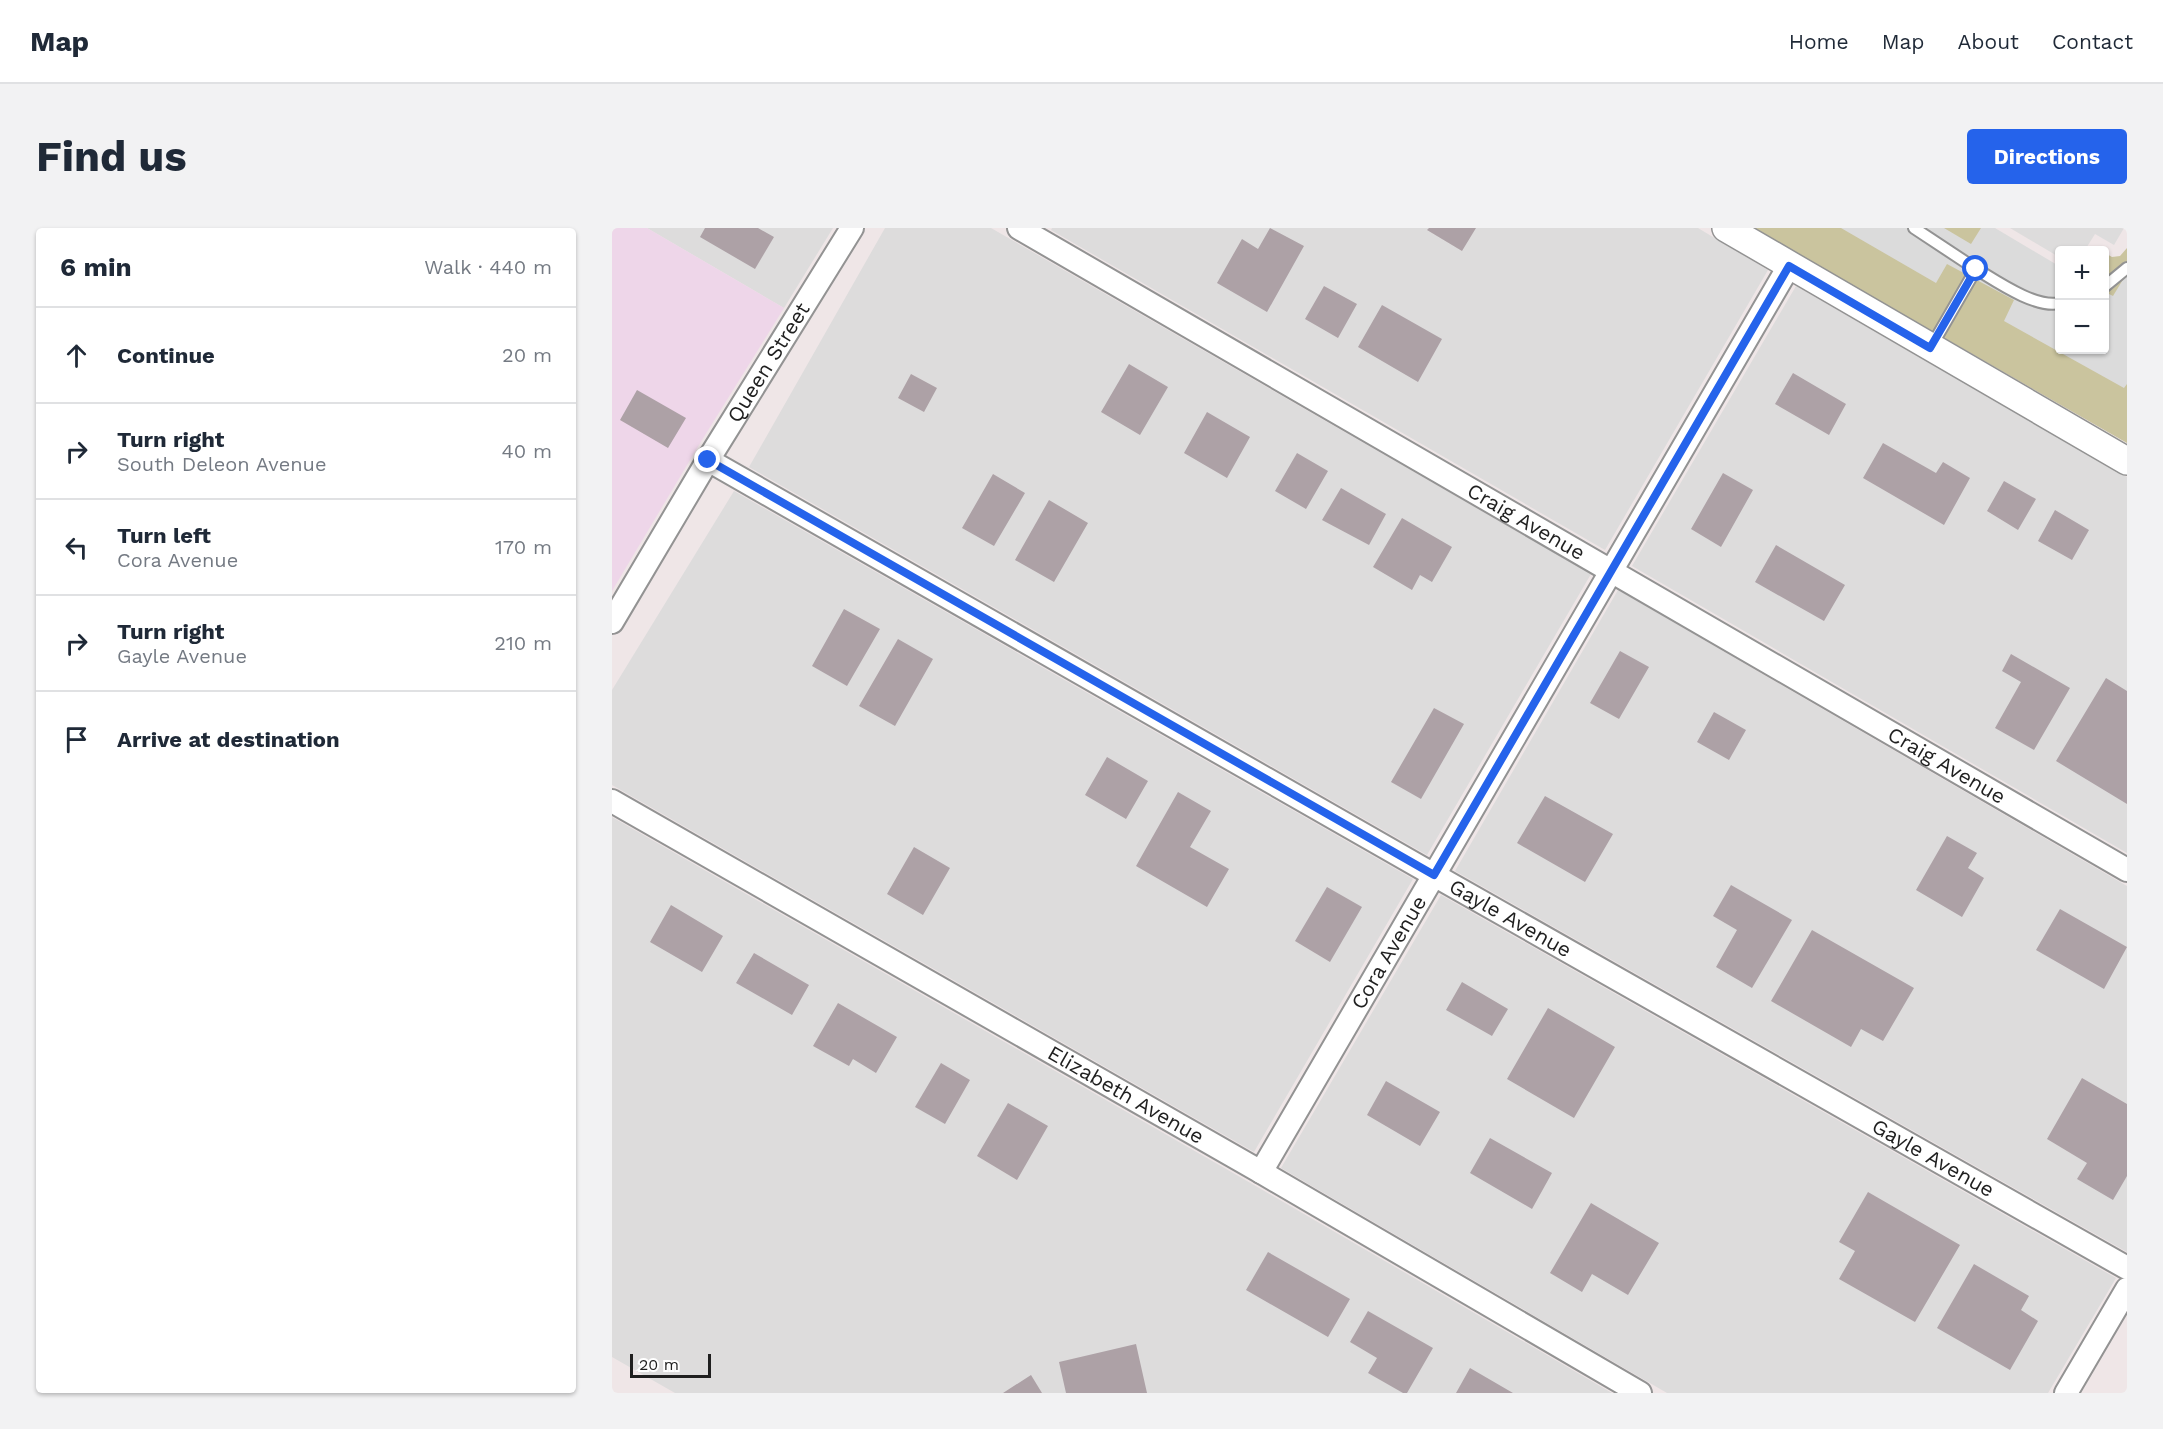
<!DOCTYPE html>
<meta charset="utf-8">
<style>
:root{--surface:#fff;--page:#f2f2f3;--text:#1f2937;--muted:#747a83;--line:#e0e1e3;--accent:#2563eb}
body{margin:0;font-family:"Work Sans",sans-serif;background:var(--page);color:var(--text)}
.controls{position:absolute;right:18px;top:18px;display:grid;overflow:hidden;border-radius:6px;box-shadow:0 2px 4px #0004}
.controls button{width:54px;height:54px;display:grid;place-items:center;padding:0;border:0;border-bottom:2px solid var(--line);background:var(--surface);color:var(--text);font:30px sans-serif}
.scale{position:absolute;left:18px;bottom:15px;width:81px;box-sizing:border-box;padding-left:6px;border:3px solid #1f1f1f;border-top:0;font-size:16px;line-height:21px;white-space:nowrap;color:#1f1f1f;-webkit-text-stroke:4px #fff;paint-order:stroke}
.stop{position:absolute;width:18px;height:18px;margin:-14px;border:4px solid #2563eb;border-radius:50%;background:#fff}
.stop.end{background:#2563eb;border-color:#fff;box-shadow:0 2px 6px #0008}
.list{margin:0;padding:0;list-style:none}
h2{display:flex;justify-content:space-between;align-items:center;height:78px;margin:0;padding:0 24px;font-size:26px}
h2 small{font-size:20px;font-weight:400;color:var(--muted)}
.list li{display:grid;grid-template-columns:39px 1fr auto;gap:18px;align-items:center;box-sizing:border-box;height:96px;padding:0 24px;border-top:2px solid var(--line)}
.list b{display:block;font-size:22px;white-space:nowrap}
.list p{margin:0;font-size:20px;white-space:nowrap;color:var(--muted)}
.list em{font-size:20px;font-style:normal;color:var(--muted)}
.icon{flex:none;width:33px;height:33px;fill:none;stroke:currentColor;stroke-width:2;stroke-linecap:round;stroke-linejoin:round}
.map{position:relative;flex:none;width:1515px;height:1165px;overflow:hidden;border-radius:6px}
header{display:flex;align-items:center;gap:36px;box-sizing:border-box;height:84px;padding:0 30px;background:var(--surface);border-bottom:2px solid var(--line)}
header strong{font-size:28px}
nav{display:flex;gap:33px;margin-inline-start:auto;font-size:21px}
.intro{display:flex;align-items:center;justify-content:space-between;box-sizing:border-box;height:144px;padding:0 36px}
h1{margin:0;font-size:42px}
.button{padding:15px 27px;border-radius:6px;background:var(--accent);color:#fff;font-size:21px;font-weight:700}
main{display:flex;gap:36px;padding:0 36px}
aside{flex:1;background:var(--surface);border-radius:6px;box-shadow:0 2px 4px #0004}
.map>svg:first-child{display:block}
.residential{fill:#dddcdc}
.commercial{fill:#eed6e9}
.forest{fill:#cac49e}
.parking{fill:#dbdbdb}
.building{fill:#ada1a6}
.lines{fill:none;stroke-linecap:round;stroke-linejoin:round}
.service-casing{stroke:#939393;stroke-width:14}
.minor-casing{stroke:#939393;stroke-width:26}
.tertiary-casing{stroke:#939393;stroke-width:30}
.service{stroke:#fff;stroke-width:10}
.minor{stroke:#fff;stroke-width:22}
.tertiary{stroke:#fff;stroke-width:27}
.route{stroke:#2563eb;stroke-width:8}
.labels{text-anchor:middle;stroke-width:4.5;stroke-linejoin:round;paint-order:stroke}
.street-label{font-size:21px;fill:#1f1f1f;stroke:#fff}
</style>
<header>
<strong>Map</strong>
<nav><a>Home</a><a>Map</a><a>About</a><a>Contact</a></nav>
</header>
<div class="intro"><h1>Find us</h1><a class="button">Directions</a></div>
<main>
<aside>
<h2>6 min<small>Walk · 440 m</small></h2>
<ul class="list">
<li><svg class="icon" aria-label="ahead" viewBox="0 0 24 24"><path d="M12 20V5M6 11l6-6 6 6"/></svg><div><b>Continue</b></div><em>20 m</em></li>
<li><svg class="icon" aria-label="right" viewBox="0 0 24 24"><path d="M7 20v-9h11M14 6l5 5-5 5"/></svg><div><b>Turn right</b><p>South Deleon Avenue</p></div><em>40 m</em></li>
<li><svg class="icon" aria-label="left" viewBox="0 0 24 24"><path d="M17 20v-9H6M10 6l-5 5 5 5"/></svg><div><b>Turn left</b><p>Cora Avenue</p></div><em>170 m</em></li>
<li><svg class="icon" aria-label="right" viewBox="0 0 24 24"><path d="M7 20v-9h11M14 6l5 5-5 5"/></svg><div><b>Turn right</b><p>Gayle Avenue</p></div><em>210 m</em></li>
<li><svg class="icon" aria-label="arrive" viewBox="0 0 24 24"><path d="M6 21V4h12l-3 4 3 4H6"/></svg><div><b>Arrive at destination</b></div></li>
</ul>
</aside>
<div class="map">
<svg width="1515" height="1165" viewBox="0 0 1515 1165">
<rect width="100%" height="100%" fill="#efe6e7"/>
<path class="residential" d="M35,0H221L172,80Z
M273,0H379L979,346L815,627L137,239Z
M440,0H1086L1156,42L993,322L439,2Z
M1398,0H1512L1502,17L1483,6L1473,22H1448L1447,29Z
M1184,58L1515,249V625L1020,338Z
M122,263L801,651L642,924L0,557V462Z
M1006,362L1515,658V1024L843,643Z
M0,589L642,957L1000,1165H63L0,1129Z
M829,667L1504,1050L1436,1165H1055L669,940Z"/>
<path class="commercial" d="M0,0H35L172,80L90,212L0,363Z"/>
<path class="forest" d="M1141,0H1375L1448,122H1492L1493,25L1500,29L1508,28L1515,20V215Z"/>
<path class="parking" d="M1229,0H1332L1359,16L1369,0H1383L1447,38L1448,122H1492L1493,64L1501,68L1515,45V156L1512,160L1392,93L1402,72L1335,36L1324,55Z"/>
<path class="building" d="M93,0H146L162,9L143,41L88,9Z
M658,0L692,18L655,84L605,55L630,11L646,21Z
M817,0H864L850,23L815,2Z
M712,58L745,76L726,110L693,91Z
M770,77L830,111L806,154L746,119Z
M517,136L556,159L528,207L489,184Z
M1181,145L1234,176L1217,207L1163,176Z
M299,146L325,160L312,184L286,170Z
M25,162L74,190L56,220L8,192Z
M595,184L638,209L615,250L572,225Z
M1271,215L1324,245L1331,234L1358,250L1332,297L1251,250Z
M685,225L716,243L694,281L663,263Z
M1111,245L1141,262L1109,319L1079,301Z
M381,246L413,265L382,318L350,300Z
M1392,253L1424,271L1406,302L1375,283Z
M729,260L774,286L757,317L710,292Z
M437,272L476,295L442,354L403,332Z
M1443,282L1477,302L1460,332L1426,313Z
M790,290L840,319L820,354L808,347L800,362L761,339Z
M1164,317L1233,357L1212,393L1143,354Z
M232,381L268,401L235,458L200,438Z
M286,411L321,431L283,498L247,478Z
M1008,423L1037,439L1007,491L978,475Z
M1399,426L1458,460L1422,522L1383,500L1409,454L1390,443Z
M1494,450L1515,463V576L1444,533Z
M822,480L852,496L809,571L779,554Z
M1102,484L1134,502L1117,532L1085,514Z
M495,529L536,553L514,591L473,567Z
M566,564L599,583L578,619L617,641L595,679L524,638Z
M933,568L1001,606L973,654L905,615Z
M1335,608L1365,625L1356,640L1372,650L1350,689L1304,662Z
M302,619L338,640L311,687L275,666Z
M1119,657L1180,692L1140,760L1104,739L1125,702L1101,688Z
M715,659L750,679L718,734L683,713Z
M59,677L111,708L90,744L38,714Z
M1448,681L1515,719L1492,761L1424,722Z
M1200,702L1302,760L1271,813L1249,801L1239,819L1159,773Z
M142,725L197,757L180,787L124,755Z
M850,754L896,781L880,808L834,782Z
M226,775L285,809L264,845L241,831L237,838L201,818Z
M936,780L1003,819L962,890L895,851Z
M329,835L358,852L333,896L303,879Z
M1470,850L1515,876V948L1501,972L1465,951L1475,935L1435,911Z
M774,853L828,884L808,918L755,887Z
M396,875L436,898L405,952L365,928Z
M878,910L940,945L920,981L858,945Z
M1256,964L1348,1017L1303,1094L1227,1051L1243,1023L1227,1014Z
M979,975L1047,1015L1016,1067L980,1046L970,1064L938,1045Z
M656,1024L738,1071L716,1109L634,1062Z
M1362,1036L1417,1068L1409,1082L1426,1093L1398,1142L1325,1100Z
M756,1083L821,1120L795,1165H791L756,1145L765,1130L738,1114Z
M524,1116L535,1165H454L447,1134Z
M858,1140L901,1165H844Z
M419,1147L430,1165H391Z"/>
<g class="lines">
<g class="service-casing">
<path id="service" d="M1302,0L1364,41L1319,119
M1364,41C1384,53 1424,81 1448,75
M1492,59L1515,40"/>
</g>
<g class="minor-casing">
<g id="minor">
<path id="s1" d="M407,0L1515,642"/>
<path id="s2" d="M96,232L822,647L1515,1040"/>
<path id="s3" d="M0,394L96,232L240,0"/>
<path id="s4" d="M0,573L649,944L1028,1165"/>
<path id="s5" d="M649,944L1177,38"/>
<path d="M1454,1165L1515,1061"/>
</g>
</g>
<g class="tertiary-casing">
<path id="tertiary" d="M1114,0L1515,233"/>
</g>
<use href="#service" class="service"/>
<use href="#minor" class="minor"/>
<use href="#tertiary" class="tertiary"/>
</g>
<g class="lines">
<path class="route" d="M96,232L822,647L1177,38L1318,120L1364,41"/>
</g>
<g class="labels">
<g class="street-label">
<text dy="7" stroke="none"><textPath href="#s3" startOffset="303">Queen Street</textPath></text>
<text dy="7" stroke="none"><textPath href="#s1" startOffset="586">Craig Avenue</textPath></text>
<text dy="7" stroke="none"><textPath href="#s1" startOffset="1072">Craig Avenue</textPath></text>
<text dy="7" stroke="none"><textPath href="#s2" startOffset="924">Gayle Avenue</textPath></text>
<text dy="7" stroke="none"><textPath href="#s5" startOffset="254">Cora Avenue</textPath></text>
<text dy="7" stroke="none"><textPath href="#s4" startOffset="592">Elizabeth Avenue</textPath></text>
<text dy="7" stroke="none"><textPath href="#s2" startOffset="1410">Gayle Avenue</textPath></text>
</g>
</g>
</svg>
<div class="controls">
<button>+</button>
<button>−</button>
</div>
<div class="scale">20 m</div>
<div class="stop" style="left:1364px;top:41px"></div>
<div class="stop end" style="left:96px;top:232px"></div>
</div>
</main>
